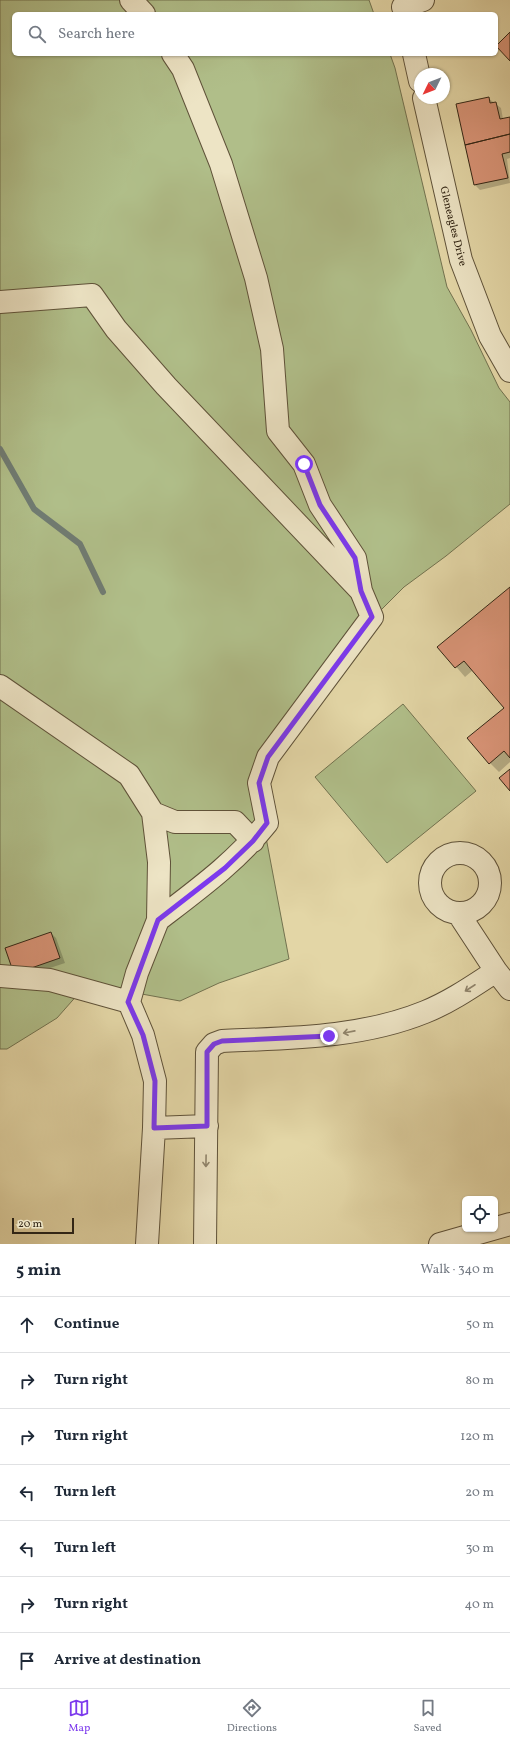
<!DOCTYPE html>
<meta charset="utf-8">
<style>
:root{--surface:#fff;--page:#f2f2f3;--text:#1f2937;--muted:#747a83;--line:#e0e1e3;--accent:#7c3aed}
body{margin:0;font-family:Vollkorn,serif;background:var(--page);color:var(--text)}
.controls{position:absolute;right:12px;bottom:12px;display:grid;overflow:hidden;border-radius:6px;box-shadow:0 1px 3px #0004}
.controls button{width:36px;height:36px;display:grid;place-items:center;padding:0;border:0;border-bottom:1px solid var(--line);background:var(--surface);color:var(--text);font:20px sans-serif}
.compass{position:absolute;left:414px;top:68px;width:36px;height:36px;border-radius:50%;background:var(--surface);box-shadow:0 1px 3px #0004;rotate:227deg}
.scale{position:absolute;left:12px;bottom:10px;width:62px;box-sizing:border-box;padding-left:4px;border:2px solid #332615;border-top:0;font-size:11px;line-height:14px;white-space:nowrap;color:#332615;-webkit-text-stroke:3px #ede4c5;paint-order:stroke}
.stop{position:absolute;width:12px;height:12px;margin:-9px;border:3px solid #7c3aed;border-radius:50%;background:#fff}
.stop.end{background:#7c3aed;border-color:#fff;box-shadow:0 1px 4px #0008}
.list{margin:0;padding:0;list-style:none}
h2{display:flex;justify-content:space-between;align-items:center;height:52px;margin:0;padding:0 16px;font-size:17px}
h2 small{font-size:13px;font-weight:400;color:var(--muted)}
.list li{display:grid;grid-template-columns:26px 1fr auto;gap:12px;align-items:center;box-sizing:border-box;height:56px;padding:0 16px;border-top:1px solid var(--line)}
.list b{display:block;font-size:15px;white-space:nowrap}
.list em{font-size:13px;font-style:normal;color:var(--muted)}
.icon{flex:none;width:22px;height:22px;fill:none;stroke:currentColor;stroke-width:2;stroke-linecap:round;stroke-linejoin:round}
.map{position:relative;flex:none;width:510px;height:1244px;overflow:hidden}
.search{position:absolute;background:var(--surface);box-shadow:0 1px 3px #0004;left:12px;right:12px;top:12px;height:44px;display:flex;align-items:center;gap:10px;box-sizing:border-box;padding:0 14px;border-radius:6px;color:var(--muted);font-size:15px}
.sheet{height:444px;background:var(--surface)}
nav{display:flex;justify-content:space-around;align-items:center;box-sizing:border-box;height:56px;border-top:1px solid var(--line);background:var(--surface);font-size:11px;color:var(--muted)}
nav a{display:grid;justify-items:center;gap:2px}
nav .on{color:var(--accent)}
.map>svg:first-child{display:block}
.green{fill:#b0be89;stroke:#72724f}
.shadow{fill:#0003}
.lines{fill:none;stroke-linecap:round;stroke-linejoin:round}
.stream{stroke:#707c73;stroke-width:6}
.building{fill:#d99477;stroke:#332615}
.minor-casing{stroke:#5f5239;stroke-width:24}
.minor{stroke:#ede4c5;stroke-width:22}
.oneway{stroke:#90856d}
.route{stroke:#7c3aed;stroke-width:5}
.labels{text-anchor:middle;stroke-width:3;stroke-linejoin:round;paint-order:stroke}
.street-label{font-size:11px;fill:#332615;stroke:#ede4c5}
</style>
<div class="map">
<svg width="510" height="1244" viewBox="0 0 510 1244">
<rect width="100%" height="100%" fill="#e3d6a6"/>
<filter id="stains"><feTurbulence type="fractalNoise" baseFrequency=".005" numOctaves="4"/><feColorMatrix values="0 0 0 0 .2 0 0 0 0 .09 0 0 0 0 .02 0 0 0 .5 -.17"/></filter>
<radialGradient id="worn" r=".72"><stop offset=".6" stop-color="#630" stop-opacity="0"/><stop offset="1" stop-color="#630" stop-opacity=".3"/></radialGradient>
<path class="green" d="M0,0H369L374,14H14V54H390L395,68L447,287L471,330L499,388L510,402V504L446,556L404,587L328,663L254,774L289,959L219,983L180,1001L87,984L57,1018L7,1049H0Z
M403,704L476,791L387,863L315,777Z"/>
<path class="shadow" d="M488,98L501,108L503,119L510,118V158L507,159L510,183L480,190L475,185Z
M510,588V762L499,772L490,763L505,708L473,670L465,677L439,647Z
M51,933L56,938L65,963L20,978Z"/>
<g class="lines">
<path class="stream" d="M0,449L34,509L80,544L103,592"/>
</g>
<path class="building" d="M510,32V61L496,46Z
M489,97L490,103L496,102L500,119L510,117V134L465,145L456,104Z
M510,134V152L502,154L508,178L474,185L465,145Z
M510,587V758L504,751L489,764L467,738L504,708L464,661L455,668L437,647Z
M510,769V791L499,778Z
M51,932L60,958L14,974L5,948Z"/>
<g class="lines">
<g class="minor-casing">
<path id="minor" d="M131,0L144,14
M403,7L423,0
M173,54L183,69L221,164L256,278L272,349L278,431L304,464L320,505L355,558L361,591
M414,54L420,81
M424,98L461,260L490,336L510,371
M0,302L92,295L116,329L166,386L361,591L372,617L268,757L259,783L267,823C236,862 197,890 158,920
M0,686L129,775L153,813L159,862L158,920L137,973L129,1002L50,980L0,976
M153,813L175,822H235L253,841
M430 883a30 30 0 1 1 60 0a30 30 0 1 1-60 0Z
M458,913L496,971
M129,1002L143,1035L155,1081L154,1128
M147,1244L154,1128L207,1126
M205,1244L207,1052L214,1044L222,1041C290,1038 361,1038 425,1012C450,1002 473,986 496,971L510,989
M440,1244L510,1224"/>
</g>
<use href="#minor" class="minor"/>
</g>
<defs><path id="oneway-shaft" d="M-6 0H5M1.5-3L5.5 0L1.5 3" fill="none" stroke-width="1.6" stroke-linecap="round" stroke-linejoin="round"/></defs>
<g class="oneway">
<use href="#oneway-shaft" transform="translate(470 988) rotate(147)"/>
<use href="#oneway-shaft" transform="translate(349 1032) rotate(169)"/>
<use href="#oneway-shaft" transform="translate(206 1161) rotate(91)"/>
</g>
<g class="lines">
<path class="route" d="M304,464L320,505L355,558L361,591L372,617L268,757L259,783L267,823L253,841L225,868L158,920L128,1002L143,1035L155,1081L154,1128L207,1126V1052L214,1044L222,1041L329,1036"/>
</g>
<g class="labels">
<g class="street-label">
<text transform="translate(454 226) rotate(76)" y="4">Gleneagles Drive</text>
</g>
</g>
<rect width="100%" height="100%" filter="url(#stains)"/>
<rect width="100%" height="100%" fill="url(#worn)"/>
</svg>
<div class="controls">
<button><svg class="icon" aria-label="locate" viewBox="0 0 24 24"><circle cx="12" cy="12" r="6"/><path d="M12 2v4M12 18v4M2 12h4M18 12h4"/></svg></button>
</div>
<svg class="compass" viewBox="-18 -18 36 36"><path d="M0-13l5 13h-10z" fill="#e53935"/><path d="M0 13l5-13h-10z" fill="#747a83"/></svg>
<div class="scale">20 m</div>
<div class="stop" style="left:304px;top:464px"></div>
<div class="stop end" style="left:329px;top:1036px"></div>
<div class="search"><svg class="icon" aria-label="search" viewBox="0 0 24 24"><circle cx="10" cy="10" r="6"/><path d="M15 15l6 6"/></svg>Search here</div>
</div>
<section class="sheet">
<h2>5 min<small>Walk · 340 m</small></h2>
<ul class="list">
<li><svg class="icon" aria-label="ahead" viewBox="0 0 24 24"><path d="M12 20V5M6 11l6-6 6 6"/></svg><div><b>Continue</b></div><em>50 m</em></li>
<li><svg class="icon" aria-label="right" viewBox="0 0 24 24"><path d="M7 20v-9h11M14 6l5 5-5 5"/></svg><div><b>Turn right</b></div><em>80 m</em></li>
<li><svg class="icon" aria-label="right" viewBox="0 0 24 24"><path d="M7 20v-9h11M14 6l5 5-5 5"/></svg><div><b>Turn right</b></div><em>120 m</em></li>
<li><svg class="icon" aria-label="left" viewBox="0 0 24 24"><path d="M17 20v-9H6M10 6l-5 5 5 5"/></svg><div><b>Turn left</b></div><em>20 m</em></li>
<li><svg class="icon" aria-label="left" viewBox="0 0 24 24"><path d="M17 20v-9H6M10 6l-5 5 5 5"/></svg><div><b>Turn left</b></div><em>30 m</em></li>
<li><svg class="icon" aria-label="right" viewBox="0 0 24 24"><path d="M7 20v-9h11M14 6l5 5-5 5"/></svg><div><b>Turn right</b></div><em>40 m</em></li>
<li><svg class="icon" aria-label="arrive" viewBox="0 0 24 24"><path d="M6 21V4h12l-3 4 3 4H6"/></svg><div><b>Arrive at destination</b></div></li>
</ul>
</section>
<nav>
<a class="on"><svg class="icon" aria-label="map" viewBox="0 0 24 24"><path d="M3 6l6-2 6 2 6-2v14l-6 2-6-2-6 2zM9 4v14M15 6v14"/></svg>Map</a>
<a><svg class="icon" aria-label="directions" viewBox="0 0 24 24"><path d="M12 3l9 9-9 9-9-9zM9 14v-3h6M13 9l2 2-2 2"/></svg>Directions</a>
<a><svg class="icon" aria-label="saved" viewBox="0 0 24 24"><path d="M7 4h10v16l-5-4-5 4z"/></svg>Saved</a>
</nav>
